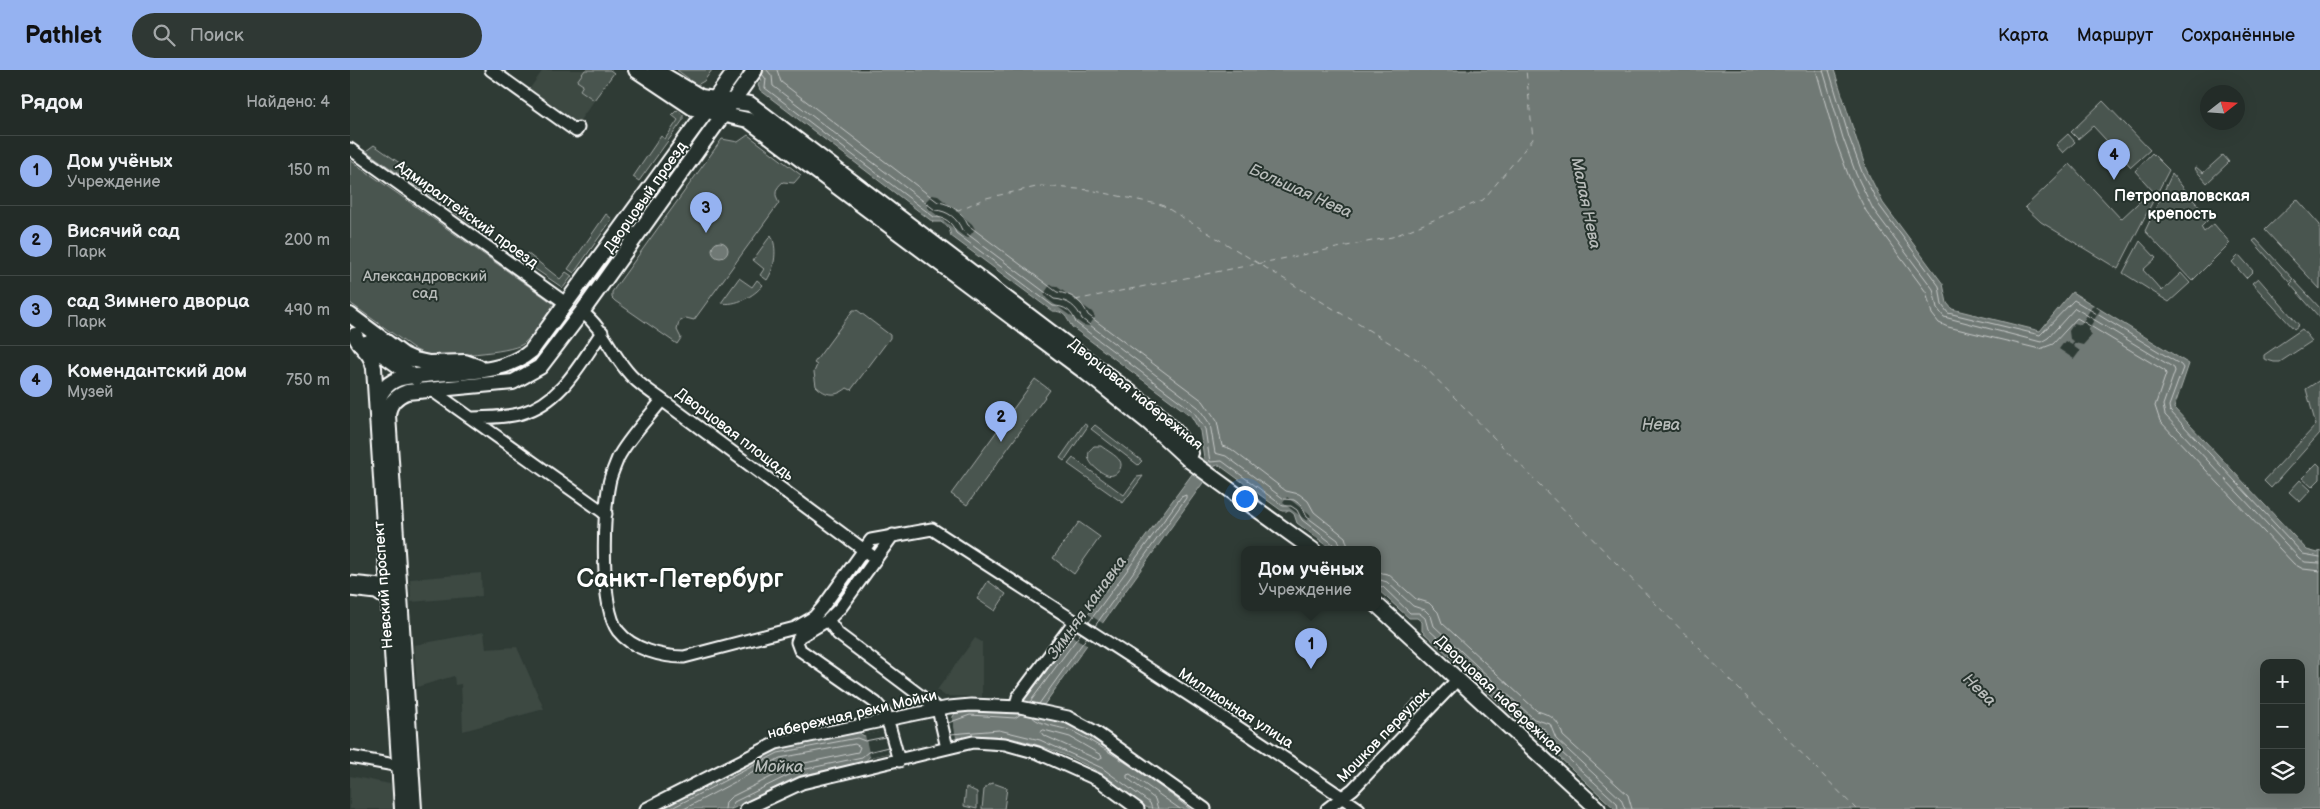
<!DOCTYPE html>
<html lang="ru">
<meta charset="utf-8">
<style>
:root{--surface:#232c28;--page:#2f3834;--text:#f1f3f6;--muted:#a3a7a8;--line:#404845;--accent:#95b2f1}
body{margin:0;font-family:"Balsamiq Sans",sans-serif;background:var(--page);color:var(--text)}
.controls{position:absolute;right:15px;bottom:15px;display:grid;overflow:hidden;border-radius:10px;box-shadow:0 5px 20px #0002}
.controls button{width:45px;height:45px;display:grid;place-items:center;padding:0;border:0;border-bottom:1px solid var(--line);background:var(--surface);color:var(--text);font:25px sans-serif}
.compass{position:absolute;left:1850px;top:15px;width:45px;height:45px;border-radius:50%;background:var(--surface);box-shadow:0 5px 20px #0002;rotate:73deg}
.you{position:absolute;left:894px;top:428px;width:18px;height:18px;margin:-12px;border:4px solid #fff;border-radius:50%;background:#1a73e8;box-shadow:0 0 0 8px #1a73e833}
.badge{display:grid;place-items:center;width:32px;height:32px;border-radius:50%;background:var(--accent);color:#111;font-size:16px;font-weight:700}
.pin{position:absolute;translate:-50% -41px;filter:drop-shadow(0 1px 2px #0008)}
.pin::after{content:'';position:absolute;top:26px;width:18px;height:15px;background:inherit;clip-path:polygon(0 0,100% 0,50% 100%)}
.popup{position:absolute;left:891px;top:476px;width:140px;height:65px;box-sizing:border-box;display:grid;place-content:center;border-radius:10px;background:var(--surface);filter:drop-shadow(0 1px 4px #0005);font-size:16px;white-space:nowrap;color:var(--muted)}
.popup b{font-size:19px;color:var(--text)}
.popup::after{content:'';position:absolute;left:50%;top:100%;margin-left:-10px;border:10px solid transparent;border-top-color:var(--surface)}
.list{margin:0;padding:0;list-style:none}
h2{display:flex;justify-content:space-between;align-items:center;height:65px;margin:0;padding:0 20px;font-size:21px}
h2 small{font-size:16px;font-weight:400;color:var(--muted)}
.list li{display:grid;grid-template-columns:32px 1fr auto;gap:15px;align-items:center;box-sizing:border-box;height:70px;padding:0 20px;border-top:1px solid var(--line)}
.list b{display:block;font-size:19px;white-space:nowrap}
.list p{margin:0;font-size:16px;white-space:nowrap;color:var(--muted)}
.list em{font-size:16px;font-style:normal;color:var(--muted)}
.icon{flex:none;width:28px;height:28px;fill:none;stroke:currentColor;stroke-width:2;stroke-linecap:round;stroke-linejoin:round}
.map{position:relative;flex:none;width:1970px;height:739px;overflow:hidden}
header{display:flex;align-items:center;gap:30px;box-sizing:border-box;height:70px;padding:0 25px;background:var(--accent);color:#111}
header strong{font-size:24px}
nav{display:flex;gap:28px;margin-inline-start:auto;font-size:18px}
.search{width:350px;height:45px;background:var(--page);display:flex;align-items:center;gap:12px;box-sizing:border-box;padding:0 18px;border-radius:28px;color:var(--muted);font-size:19px}
main{display:flex}
aside{flex:1;background:var(--surface)}
.map>svg:first-child{display:block}
.built{fill:#3c4842}
.green{fill:#4a544f;stroke:#a4aaa7}
.water{fill:#707975;stroke:#a9afac;fill-rule:evenodd}
.pier{fill:#2f3b35}
.lines{fill:none;stroke-linecap:round;stroke-linejoin:round}
.shore{stroke:#c6c9c8;stroke-width:1}
.ferry{stroke:#b8bcba;stroke-width:1;stroke-dasharray:6 5;stroke-linecap:butt}
.minor-casing{stroke:#fff;stroke-width:15}
.major-casing{stroke:#fff;stroke-width:18}
.minor{stroke:#26332d;stroke-width:11}
.major{stroke:#26332d;stroke-width:14}
.labels{text-anchor:middle;stroke-width:4;stroke-linejoin:round;paint-order:stroke}
.street-label{font-size:15px;fill:#fff;stroke:#26332d}
.park-label{font-size:15px;fill:#b7bbb9;stroke:#26332d}
.water-label{font-size:16px;font-style:italic;fill:#b8bcba;stroke:#26332d}
.neighbourhood-label{font-size:16px;font-weight:bold;fill:#fff;stroke:#26332d}
.town-label{font-size:25px;font-weight:bold;fill:#fff;stroke:#26332d}
</style>
<header>
<strong>Pathlet</strong>
<div class="search"><svg class="icon" aria-label="search" viewBox="0 0 24 24"><circle cx="10" cy="10" r="6"/><path d="M15 15l6 6"/></svg>Поиск</div>
<nav><a>Карта</a><a>Маршрут</a><a>Сохранённые</a></nav>
</header>
<main>
<aside>
<h2>Рядом<small>Найдено: 4</small></h2>
<ul class="list">
<li><span class="badge">1</span><div><b>Дом учёных</b><p>Учреждение</p></div><em>150 m</em></li>
<li><span class="badge">2</span><div><b>Висячий сад</b><p>Парк</p></div><em>200 m</em></li>
<li><span class="badge">3</span><div><b>сад Зимнего дворца</b><p>Парк</p></div><em>490 m</em></li>
<li><span class="badge">4</span><div><b>Комендантский дом</b><p>Музей</p></div><em>750 m</em></li>
</ul>
</aside>
<div class="map">
<svg width="1970" height="739" viewBox="0 0 1970 739">
<rect width="100%" height="100%" fill="#2f3b35"/>
<filter id="ink" filterUnits="userSpaceOnUse"><feTurbulence type="fractalNoise" baseFrequency=".02" numOctaves="2"/><feDisplacementMap in="SourceGraphic" scale="10" xChannelSelector="R" yChannelSelector="G"/><feConvolveMatrix kernelMatrix="1 2 1 2 8 2 1 2 1" color-interpolation-filters="sRGB"/></filter>
<g filter="url(#ink)">
<path class="built" d="M193,0H260L264,3L226,56L178,21Z
M131,503L132,526L61,532L60,509Z
M134,562L136,579L167,577L194,639L113,661L111,614L105,615L104,606L67,617L64,575Z
M625,568L632,572V627L595,626L587,620Z
M0,706L40,714L42,718L43,739H0Z"/>
<path class="green" d="M235,0H260L264,3L244,30L230,20L233,15L227,11Z
M327,0H362L354,11L347,15L338,11L339,9Z
M1753,31L1800,80L1781,97L1743,56L1728,69L1721,62Z
M327,40L333,45V50L289,111L283,107L311,66L315,69L328,50L322,45Z
M1718,64L1725,72L1713,83L1706,75Z
M398,65L451,105L444,113L433,112C425,118 424,125 429,133L344,250L336,248L329,252L327,260L331,268L327,274L265,231L262,228V222L372,69L388,72Z
M24,75L102,130L101,132L139,156L134,163L62,113L66,107L64,106L60,112L16,81Z
M1802,83L1819,100L1768,199L1691,152L1675,137L1720,94L1771,149L1802,120L1785,101Z
M1873,85L1879,92L1857,113L1844,98L1846,97L1853,103Z
M0,90L204,234C195,247 185,264 173,274C160,283 94,287 77,285L66,280L0,233Z
M1822,104L1859,149L1851,157L1854,162L1864,154L1880,173L1842,211L1795,161Z
M1947,129L1970,155V219L1915,160Z
M256,144L262,149L224,203L218,199Z
M421,165C428,178 425,198 417,210L410,205L414,199L403,190Z
M1906,169L1943,209L1939,212L1903,171Z
M1790,171L1806,188L1793,200L1812,221L1831,203L1840,213L1819,232L1773,203Z
M177,183L210,209L216,202L222,206L213,218L172,190Z
M1889,185L1903,201L1896,208L1882,192Z
M389,208L402,217L407,210L413,215C404,226 386,236 371,233Z
M1908,208L1949,255L1944,259L1902,213Z
M1944,210L1970,238V248L1940,214Z
M503,240H507L540,265V268L501,320L497,318C486,327 476,326 466,316L464,302L467,295L464,293Z
M1952,259L1962,271L1930,292H1924L1914,289V285Z
M685,309L700,320L617,435L601,424Z
M1970,310V363L1921,418L1914,411L1966,355L1956,319Z
M734,354L738,356L714,391L710,388Z
M745,355L792,391L788,395L741,359Z
M744,376H751C756,380 766,385 770,391C774,398 765,408 757,405C745,400 730,387 744,376Z
M723,388L774,425L787,407L793,406L773,433L718,394Z
M1967,393L1970,396V409L1962,417L1952,408Z
M1950,410L1961,420L1950,432L1939,422Z
M729,452L750,467L724,504L703,488Z
M638,511L656,524L645,541L627,529Z
M1064,629L1072,637L1056,654L1048,646Z
M643,713L657,718L654,739H632L634,720L638,715Z
M616,717L627,722V739L614,736Z"/>
<path class="water" d="M398,0H1484L1516,99L1533,133L1593,214L1597,233L1602,239L1690,261L1722,222L1839,294L1824,338L1957,480L1968,483L1970,480V739H1265L1195,674L1192,663L1180,661L1072,561V552L1067,548H1059L1027,519V480H983L947,453L944,444L940,441H932L869,395L865,396L686,646L716,653L740,665L848,739C837,739 807,739 798,738C780,729 766,712 749,702C711,681 653,657 611,669L607,667L519,687L515,692L449,706L382,739H310L427,678L508,662L514,666L603,647L605,643L620,640L665,643L854,388L850,361L841,346L722,257C716,247 715,241 702,241L601,166L599,158L591,152H583L410,20L408,15L411,10ZM1914,593H1951V720H1914Z
M362 180a8 8 0 1 1 16 0a8 8 0 1 1-16 0Z"/>
<path class="pier" d="M582,125L588,126L622,154L625,159L618,168L613,166L578,138L575,132Z
M700,215L706,216L742,242L745,247L739,256L733,255L697,229L694,224Z
M1743,235L1750,240L1738,260L1742,265L1733,275L1725,273L1723,276L1730,281L1724,289L1709,279L1715,271L1722,275L1724,271L1720,269L1719,261L1724,253L1731,255Z
M937,427L961,446L957,451L933,433Z
M738,544L754,554L738,576L722,566Z
M602,646L606,668L520,687L515,665Z"/>
<g class="lines">
<path class="shore" d="M417,0L422,6L423,16L585,140C598,141 607,148 612,160L704,229C718,230 727,237 732,249L848,337L860,354L865,383L876,386L934,429L944,430L951,435L957,447L988,470L992,480
M427,0L431,12L588,132C602,134 612,142 618,155L707,222C722,224 732,231 738,245L853,331L867,351L872,376L881,379L936,421L949,424L958,431L964,442L995,467L999,480
M1466,0L1486,72L1499,107L1516,141L1576,222L1582,244L1589,253L1598,257L1690,279L1703,274L1727,248L1815,301L1816,304L1805,336L1810,351L1944,494L1953,499L1970,501
M1473,0L1493,68L1506,104L1523,139L1583,219L1587,238L1594,247L1691,272L1698,268L1725,238L1824,298L1825,301L1813,335L1815,345L1949,488L1955,492L1970,493
M1479,0L1499,67L1512,102L1529,135L1589,216L1592,235L1598,243L1690,265L1724,230L1831,295L1833,298L1819,336L1820,341L1953,484L1970,487
M412,4L416,9L415,18L584,147C595,147 602,152 606,163L703,236C715,236 722,241 726,253L844,342L855,359L860,392L872,391L933,436H941L947,440L952,450L983,474L985,480
M1027,502L1038,504L1066,529L1079,533L1088,542L1092,553L1187,641C1202,645 1209,651 1213,666L1278,725L1282,739
M1027,509L1037,512L1063,536L1075,540L1081,546L1084,556L1184,649L1200,654L1206,669L1271,729L1275,739
M1027,516L1033,517L1060,543H1069L1075,548L1078,559L1182,655L1195,659L1200,672L1267,733L1268,739
M739,552L831,427L836,425V428L745,556
M680,632L731,563
M689,634L737,567
M682,646C686,655 714,657 724,662C763,682 805,712 840,739
M598,653L620,645L665,648L671,644
M694,660L720,667L751,685L752,688L749,690L693,665L691,662Z
M601,664L649,660L690,670L752,698L800,733L802,739
M320,739L428,683L507,668L515,671L535,667
M334,739L430,688L505,674L510,677L508,682L445,695L381,727L376,732L375,739
M381,739L384,732L447,701L512,687L518,682L538,677
M808,739L805,729L777,708V705L780,704L830,739"/>
<path class="ferry" d="M606,141L636,128L691,116L740,120L812,135L1068,290L1506,739
M725,230L1042,167L1133,130L1183,69L1176,0"/>
<g class="minor-casing">
<path id="minor" d="M141,0L226,61L228,58
M0,79L217,234
M232,242C253,258 260,281 277,301C286,313 300,321 312,330
M80,319L256,444
M121,348C138,347 156,348 172,343C211,332 230,294 252,262
M543,465L491,537L478,550L449,567L447,572L450,580L526,633L536,644L549,691
M526,489L514,480L312,330C299,347 277,370 268,388C265,396 260,406 259,414C253,443 250,537 268,561C282,579 312,587 334,587L445,558L464,547L472,538L521,470L582,459C725,552 869,642 1009,739
M0,512L31,515L41,523
M0,520L26,523L39,531
M478,550L488,564L588,639L597,678
M666,636L668,627L724,552
M0,687L50,696L57,693
M296,739L426,673L599,637L621,635L670,637L718,647L744,661L855,739
M396,739L452,713L623,672L655,674L688,683L748,710L788,739
M977,739L1003,719L1108,609"/>
</g>
<g class="major-casing">
<path id="major" d="M286,0L343,38L398,50L735,302L799,353L840,391L963,480
M305,0L351,27L400,34L806,342L825,361L841,383
M0,245L54,285L65,290L79,293L115,292L129,297
M5,265C10,280 20,279 24,298L52,739
M16,273L66,308
M27,342C26,328 34,314 48,309C56,306 66,306 74,305C109,301 153,305 181,281L386,0
M1027,535L1248,739
M64,739L38,345C39,333 46,326 57,322L163,312L190,297L232,242L405,0"/>
</g>
<use href="#minor" class="minor"/>
<use href="#major" class="major"/>
</g>
</g>
<g class="labels">
<g class="street-label">
<text transform="translate(295 127) rotate(-55)" y="5">Дворцовый проезд</text>
<text transform="translate(117 144) rotate(36)" y="5">Адмиралтейский проезд</text>
<text transform="translate(786 324) rotate(39)" y="5">Дворцовая набережная</text>
<text transform="translate(385 364) rotate(37)" y="5">Дворцовая площадь</text>
<text transform="translate(33 515) rotate(-94)" y="5">Невский проспект</text>
<text transform="translate(1149 625) rotate(43)" y="5">Дворцовая набережная</text>
<text transform="translate(886 638) rotate(33)" y="5">Миллионная улица</text>
<text transform="translate(502 644) rotate(-13)" y="5">набережная реки Мойки</text>
<text transform="translate(1033 665) rotate(-46)" y="5">Мошков переулок</text>
</g>
<g class="park-label">
<text x="75" y="211">Александровский<tspan x="75" dy="17">сад</tspan></text>
</g>
<g class="water-label">
<text transform="translate(951 120) rotate(24)" y="6">Большая Нева</text>
<text transform="translate(1237 133) rotate(78)" y="6">Малая Нева</text>
<text x="1311" y="360">Нева</text>
<text transform="translate(736 537) rotate(-54)" y="6">Зимняя канавка</text>
<text transform="translate(1630 619) rotate(44)" y="6">Нева</text>
<text x="429" y="702">Мойка</text>
</g>
<g class="neighbourhood-label">
<text x="1832" y="131">Петропавловская<tspan x="1832" dy="18">крепость</tspan></text>
</g>
<g class="town-label">
<text x="330" y="517">Санкт-Петербург</text>
</g>
</g>
</svg>
<div class="controls">
<button>+</button>
<button>−</button>
<button><svg class="icon" aria-label="layers" viewBox="0 0 24 24"><path d="M12 4l9 5-9 5-9-5zM3 14l9 5 9-5"/></svg></button>
</div>
<svg class="compass" viewBox="-18 -18 36 36"><path d="M0-13l5 13h-10z" fill="#e53935"/><path d="M0 13l5-13h-10z" fill="#a3a7a8"/></svg>
<div class="you"></div>
<div class="pin badge" style="left:961px;top:599px">1</div>
<div class="popup"><b>Дом учёных</b>Учреждение</div>
<div class="pin badge" style="left:651px;top:372px">2</div>
<div class="pin badge" style="left:356px;top:163px">3</div>
<div class="pin badge" style="left:1764px;top:110px">4</div>
</div>
</main>
